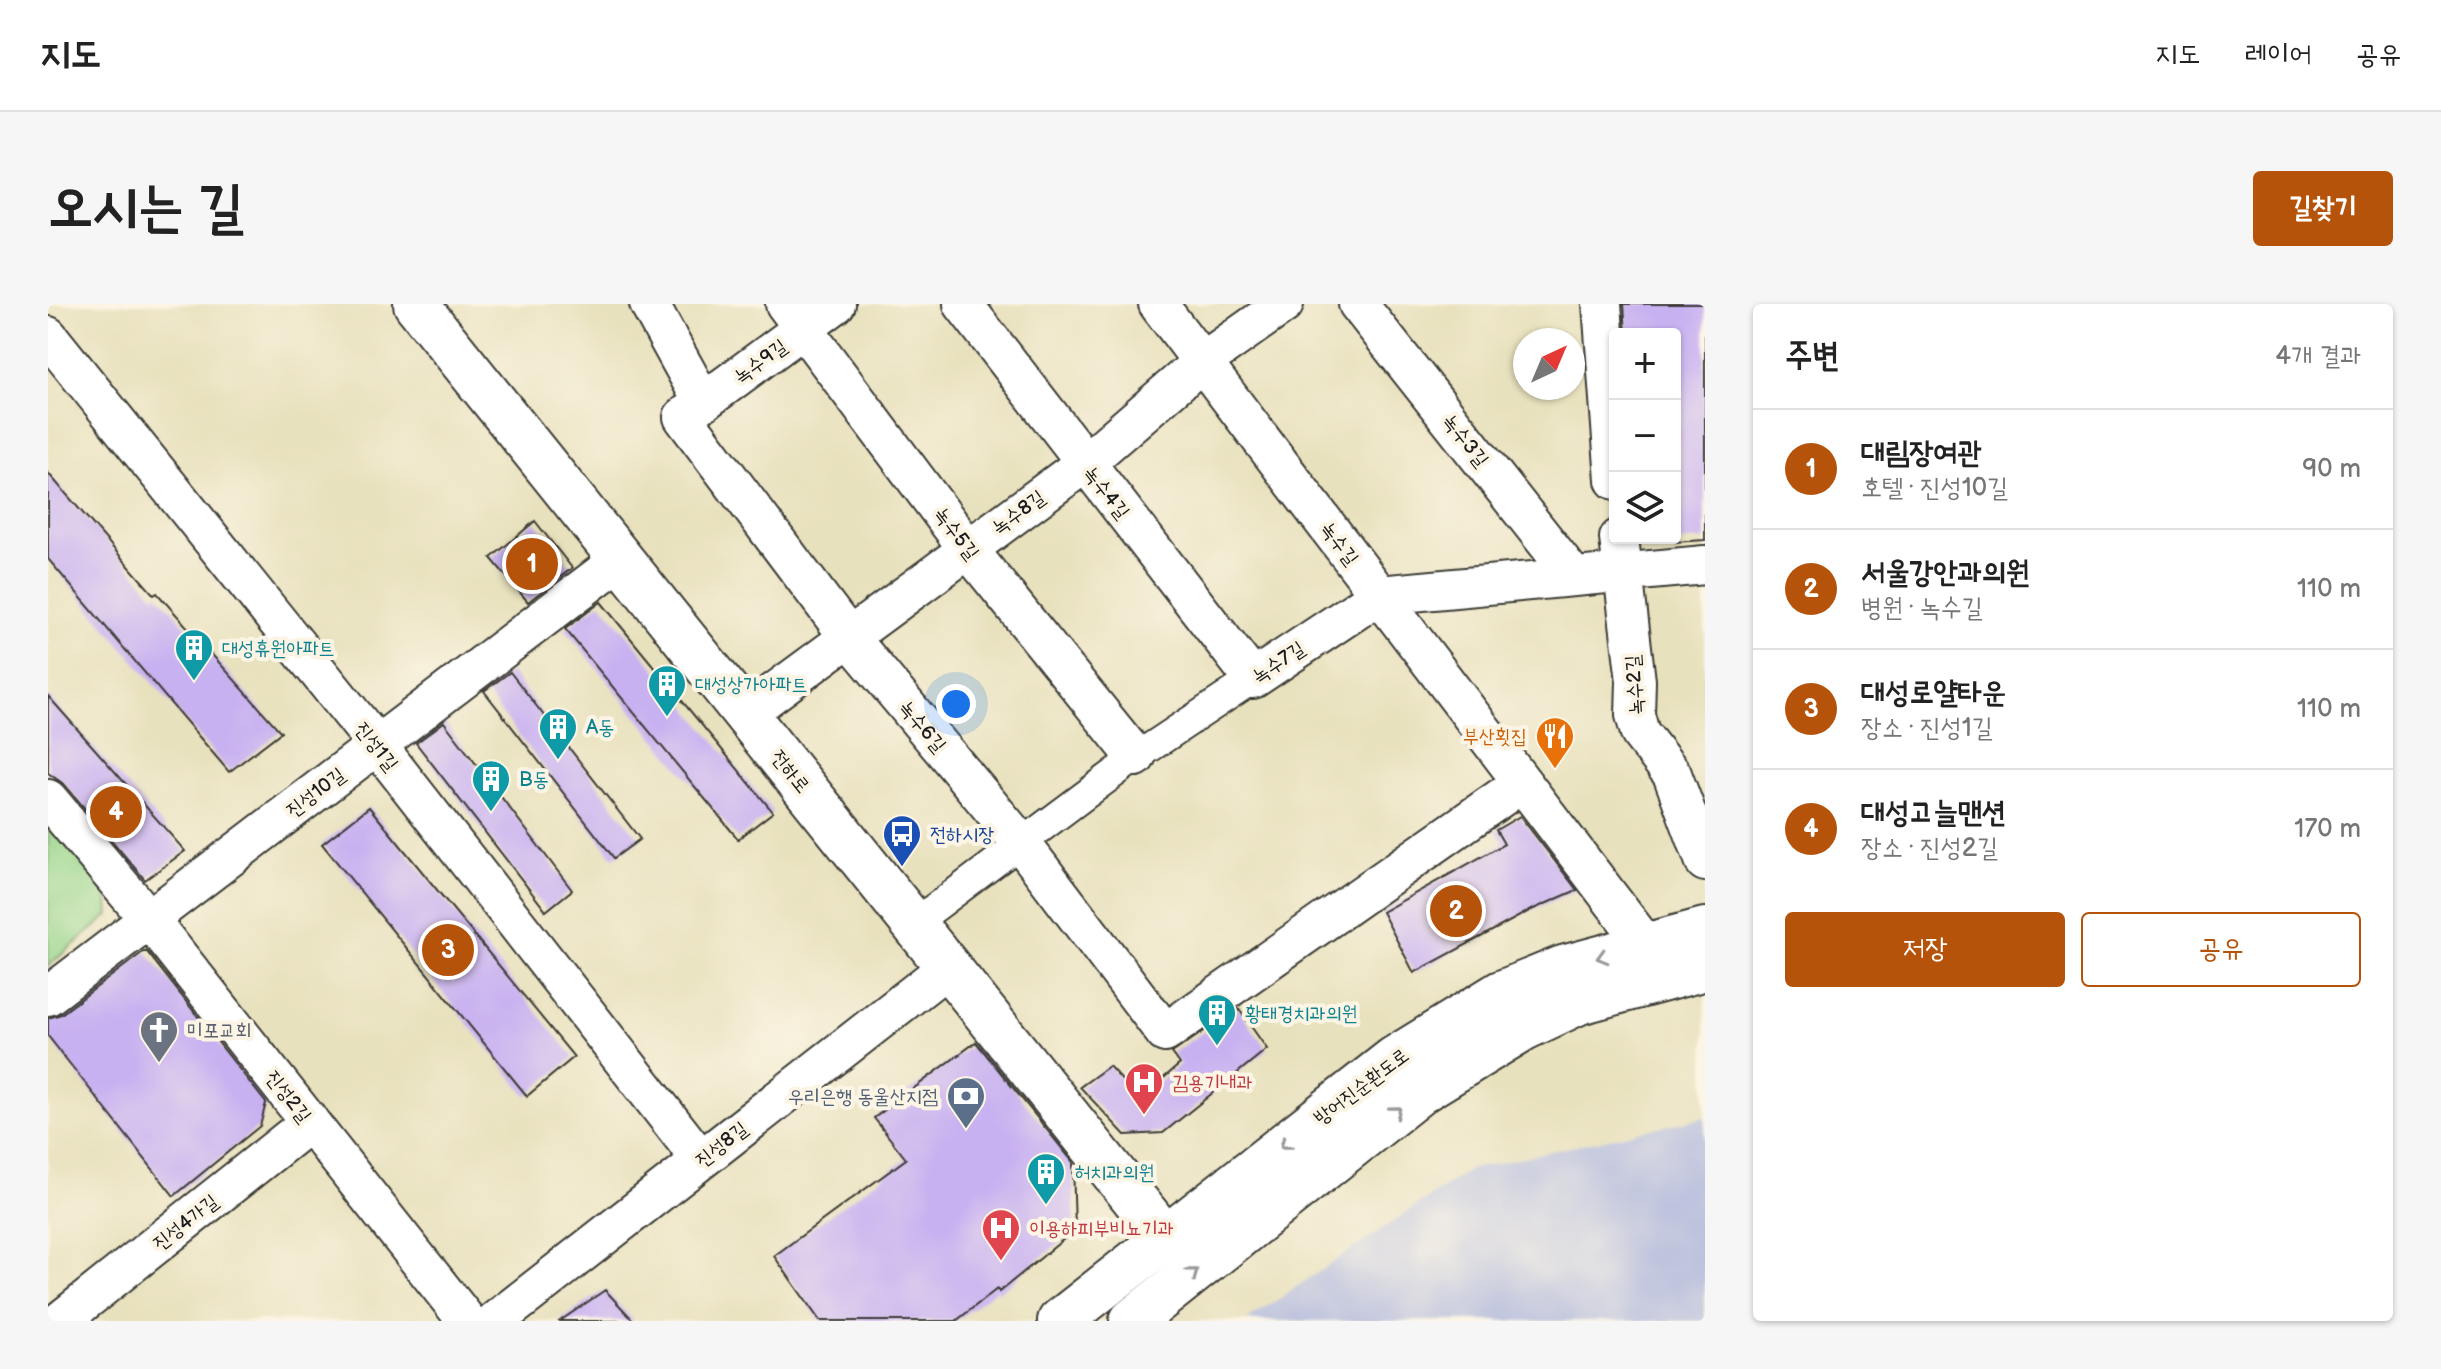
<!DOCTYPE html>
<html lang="ko">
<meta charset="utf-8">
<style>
:root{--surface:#fff;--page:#f6f6f6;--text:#222;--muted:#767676;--line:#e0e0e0;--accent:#b45309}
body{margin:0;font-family:"Balsamiq Sans","Poor Story",sans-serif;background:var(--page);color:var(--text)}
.controls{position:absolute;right:24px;top:24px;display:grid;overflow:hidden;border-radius:8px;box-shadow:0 2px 6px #0004}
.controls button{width:72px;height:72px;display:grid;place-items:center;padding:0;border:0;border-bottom:2px solid var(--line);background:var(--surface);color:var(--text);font:40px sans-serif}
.compass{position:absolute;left:1465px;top:24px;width:72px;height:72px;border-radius:50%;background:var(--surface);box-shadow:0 2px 6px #0004;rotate:44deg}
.you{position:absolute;left:908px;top:400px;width:28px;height:28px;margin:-20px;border:6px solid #fff;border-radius:50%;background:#1a73e8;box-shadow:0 0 0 12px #1a73e833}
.badge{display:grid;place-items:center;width:52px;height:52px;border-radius:50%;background:var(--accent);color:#fff;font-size:26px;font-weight:700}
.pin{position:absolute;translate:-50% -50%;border:4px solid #fff;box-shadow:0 2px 8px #0006}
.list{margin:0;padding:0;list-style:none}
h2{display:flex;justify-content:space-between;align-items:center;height:104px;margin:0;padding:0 32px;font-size:34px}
h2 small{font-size:26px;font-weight:400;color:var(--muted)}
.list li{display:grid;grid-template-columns:52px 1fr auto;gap:24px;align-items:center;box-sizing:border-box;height:120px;padding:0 32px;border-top:2px solid var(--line)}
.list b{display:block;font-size:30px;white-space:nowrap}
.list p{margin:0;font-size:26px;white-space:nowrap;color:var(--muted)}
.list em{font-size:26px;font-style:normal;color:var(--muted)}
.actions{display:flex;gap:16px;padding:24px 32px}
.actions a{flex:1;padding:18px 0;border:2px solid var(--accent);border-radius:8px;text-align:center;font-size:28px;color:var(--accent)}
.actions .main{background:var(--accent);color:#fff}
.icon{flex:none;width:44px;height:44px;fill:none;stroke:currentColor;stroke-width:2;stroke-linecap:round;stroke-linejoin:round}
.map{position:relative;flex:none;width:1657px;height:1017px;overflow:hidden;border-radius:8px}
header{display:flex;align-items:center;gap:48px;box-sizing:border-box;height:112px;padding:0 40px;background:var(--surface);border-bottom:2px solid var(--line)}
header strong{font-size:38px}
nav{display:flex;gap:44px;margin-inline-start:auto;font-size:28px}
.intro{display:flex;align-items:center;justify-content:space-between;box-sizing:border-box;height:192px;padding:0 48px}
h1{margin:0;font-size:56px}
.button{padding:20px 36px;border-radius:8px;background:var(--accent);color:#fff;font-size:28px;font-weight:700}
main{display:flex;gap:48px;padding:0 48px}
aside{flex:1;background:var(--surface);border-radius:8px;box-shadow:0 2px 6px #0004}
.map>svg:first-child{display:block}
.industrial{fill:#bdc3de}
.green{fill:#97d58a;stroke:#5a7853;stroke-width:2}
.building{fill:#c8b1f1}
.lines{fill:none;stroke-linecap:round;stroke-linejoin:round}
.pedestrian-casing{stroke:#3b3a34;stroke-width:32}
.minor-casing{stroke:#3b3a34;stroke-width:42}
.tertiary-casing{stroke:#3b3a34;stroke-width:48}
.secondary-casing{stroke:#3b3a34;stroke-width:48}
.pedestrian{stroke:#fff;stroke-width:28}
.minor{stroke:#fff;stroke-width:38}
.tertiary{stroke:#fff;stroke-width:44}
.secondary{stroke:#fff;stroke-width:44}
.oneway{stroke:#999}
.labels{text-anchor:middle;stroke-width:8;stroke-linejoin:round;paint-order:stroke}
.street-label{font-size:20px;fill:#1c1c1c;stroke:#fcf5e5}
.culture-label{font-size:20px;fill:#0d838f;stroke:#fcf5e5;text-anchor:start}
.food-label{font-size:20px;fill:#c56008;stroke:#fcf5e5;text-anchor:end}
.transit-label{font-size:20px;fill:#164399;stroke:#fcf5e5;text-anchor:start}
.worship-label{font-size:20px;fill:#5b616d;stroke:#fcf5e5;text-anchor:start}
.health-label{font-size:20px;fill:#be3a42;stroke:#fcf5e5;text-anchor:start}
.service-label{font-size:20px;fill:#4e5e75;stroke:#fcf5e5;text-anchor:end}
</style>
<header>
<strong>지도</strong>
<nav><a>지도</a><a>레이어</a><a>공유</a></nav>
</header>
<div class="intro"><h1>오시는 길</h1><a class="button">길찾기</a></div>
<main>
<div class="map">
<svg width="1657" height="1017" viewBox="0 0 1657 1017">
<rect width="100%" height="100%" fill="#fcf5e5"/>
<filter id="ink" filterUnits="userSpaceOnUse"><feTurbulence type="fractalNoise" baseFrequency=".0125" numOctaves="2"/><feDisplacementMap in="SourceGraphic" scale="16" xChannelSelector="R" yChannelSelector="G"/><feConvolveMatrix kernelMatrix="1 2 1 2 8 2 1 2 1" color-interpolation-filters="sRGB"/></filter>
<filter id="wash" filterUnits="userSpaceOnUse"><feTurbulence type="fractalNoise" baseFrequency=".006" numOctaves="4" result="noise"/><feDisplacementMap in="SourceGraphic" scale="32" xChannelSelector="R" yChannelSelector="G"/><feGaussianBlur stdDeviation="1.8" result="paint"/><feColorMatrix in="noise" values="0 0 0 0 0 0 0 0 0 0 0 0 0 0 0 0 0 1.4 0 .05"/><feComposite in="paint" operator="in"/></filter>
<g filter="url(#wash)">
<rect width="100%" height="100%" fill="#e8e1bd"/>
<path class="industrial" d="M1657,813V1017H1198L1423,865Z"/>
<path class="green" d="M0,516L59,584L61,611L0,662Z"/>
<g id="blocks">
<path class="building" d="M1576,0H1657V236L1627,238V30H1578Z
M0,169L106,291L109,289L233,428L181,468L0,255Z
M487,217L524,264L480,298L443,254Z
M553,298L725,508L690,535L517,325Z
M462,368L592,535L566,554L436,387Z
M0,392L137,547L97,576L17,481L0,469Z
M396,418L524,586L498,607L368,439Z
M321,503L526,753L479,792L274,540Z
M1472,512L1529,586L1481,607L1366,669L1334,608L1456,540L1448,526Z
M95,648H99L218,799L212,822L126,892L0,732V714L13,710Z
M1190,704L1219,745L1115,829L1077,831L1032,783L1061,762L1091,795L1132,760L1124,749Z
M928,738L1025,858L1027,926L951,988L949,985L908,1017H772L726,952L858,855L826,814Z
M557,986L586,1017H512Z"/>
</g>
</g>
<g filter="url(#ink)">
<use href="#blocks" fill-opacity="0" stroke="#3b3a34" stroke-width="2"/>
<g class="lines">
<g class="pedestrian-casing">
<path id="pedestrian" d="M865,620L1088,453L1205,375"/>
</g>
<g class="minor-casing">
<path id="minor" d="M601,0L655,98
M737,0L920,245L1088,453
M788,0L635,113L801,333L973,539L1117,729L1474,479
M915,0L1205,375L1331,291L1657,261
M1110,0L1598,641
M1310,0L1526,273
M1554,0L1567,176
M0,32L329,441L653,856
M1571,234L1588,377L1587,411L1592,429L1624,470L1657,558
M697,410L1037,159L1154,58L1236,0
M0,495L101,615L419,1017
M0,692L573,255
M12,1017L262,818
M447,1017L900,663"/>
</g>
<g class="tertiary-casing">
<path id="tertiary" d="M368,0L1117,933"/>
</g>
<g class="secondary-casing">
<path id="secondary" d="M1012,1017L1346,755L1453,689L1515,664L1657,626
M1084,1017L1373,787L1476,724L1531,698L1657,664"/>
</g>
<use href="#pedestrian" class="pedestrian"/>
<use href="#minor" class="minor"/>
<use href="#tertiary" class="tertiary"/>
<use href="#secondary" class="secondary"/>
</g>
<defs><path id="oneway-chevron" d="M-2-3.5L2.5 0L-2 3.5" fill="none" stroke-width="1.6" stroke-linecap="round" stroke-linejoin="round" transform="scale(2)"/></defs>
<g class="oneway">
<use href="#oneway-chevron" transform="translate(1554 653) rotate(164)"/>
<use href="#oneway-chevron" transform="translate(1348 807) rotate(-39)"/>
<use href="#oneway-chevron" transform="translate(1237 840) rotate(142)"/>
<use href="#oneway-chevron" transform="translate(1145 969) rotate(-38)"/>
</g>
</g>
<defs>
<g id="building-pin" transform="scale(2)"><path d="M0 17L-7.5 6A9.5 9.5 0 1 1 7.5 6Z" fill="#0f9aa8" stroke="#fcf5e5"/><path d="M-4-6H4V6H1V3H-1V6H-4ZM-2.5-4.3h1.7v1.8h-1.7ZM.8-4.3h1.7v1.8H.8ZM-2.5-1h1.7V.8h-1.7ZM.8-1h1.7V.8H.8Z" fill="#fff"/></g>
<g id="restaurant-pin" transform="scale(2)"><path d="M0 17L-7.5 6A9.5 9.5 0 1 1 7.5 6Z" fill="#e8710a" stroke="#fcf5e5"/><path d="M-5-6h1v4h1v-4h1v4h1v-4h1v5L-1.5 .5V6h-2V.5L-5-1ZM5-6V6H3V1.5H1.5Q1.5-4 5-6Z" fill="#fff"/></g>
<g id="bus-pin" transform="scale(2)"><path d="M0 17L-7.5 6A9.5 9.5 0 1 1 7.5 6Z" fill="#1a4fb4" stroke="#fcf5e5"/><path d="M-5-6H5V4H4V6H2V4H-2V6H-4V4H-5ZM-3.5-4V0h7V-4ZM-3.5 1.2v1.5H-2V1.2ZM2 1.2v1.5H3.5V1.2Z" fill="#fff"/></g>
<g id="church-pin" transform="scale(2)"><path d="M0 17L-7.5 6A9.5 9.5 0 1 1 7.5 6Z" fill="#6b7280" stroke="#fcf5e5"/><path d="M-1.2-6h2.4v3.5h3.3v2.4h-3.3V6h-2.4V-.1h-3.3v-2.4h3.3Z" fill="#fff"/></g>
<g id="hospital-pin" transform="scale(2)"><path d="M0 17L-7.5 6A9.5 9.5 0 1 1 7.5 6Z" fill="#e0444e" stroke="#fcf5e5"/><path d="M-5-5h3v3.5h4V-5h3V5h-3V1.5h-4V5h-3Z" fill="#fff"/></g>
<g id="bank-pin" transform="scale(2)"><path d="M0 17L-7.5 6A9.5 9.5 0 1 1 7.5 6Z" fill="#5c6f8a" stroke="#fcf5e5"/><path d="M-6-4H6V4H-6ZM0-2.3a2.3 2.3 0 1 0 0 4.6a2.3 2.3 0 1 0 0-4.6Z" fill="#fff"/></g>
</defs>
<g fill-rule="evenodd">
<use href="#building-pin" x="146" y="344"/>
<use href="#building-pin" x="619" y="380"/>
<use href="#building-pin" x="510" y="423"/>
<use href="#restaurant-pin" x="1507" y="432"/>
<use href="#building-pin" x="443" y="475"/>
<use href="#bus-pin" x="854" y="530"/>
<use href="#building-pin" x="1169" y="709"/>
<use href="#church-pin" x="111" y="726"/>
<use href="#hospital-pin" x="1096" y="778"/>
<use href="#bank-pin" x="918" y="792"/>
<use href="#building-pin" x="998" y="868"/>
<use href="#hospital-pin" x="953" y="924"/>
</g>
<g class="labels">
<g class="street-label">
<text transform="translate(712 57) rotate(-36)" y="7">녹수9길</text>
<text transform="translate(1418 136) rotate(52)" y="7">녹수3길</text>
<text transform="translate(1059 188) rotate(52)" y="7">녹수4길</text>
<text transform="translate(970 208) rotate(-36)" y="7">녹수8길</text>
<text transform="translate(909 229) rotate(53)" y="7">녹수5길</text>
<text transform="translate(1292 239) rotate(53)" y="7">녹수길</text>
<text transform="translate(1230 358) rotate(-34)" y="7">녹수7길</text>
<text transform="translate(1586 381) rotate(-94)" y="7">녹수2길</text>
<text transform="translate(875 422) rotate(50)" y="7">녹수6길</text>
<text transform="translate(329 442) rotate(52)" y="7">진성1길</text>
<text transform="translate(743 467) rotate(51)" y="7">전하로</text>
<text transform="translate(267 488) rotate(-37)" y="7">진성10길</text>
<text transform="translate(1313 782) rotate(-37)" y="7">방어진순환도로</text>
<text transform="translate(241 792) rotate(52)" y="7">진성2길</text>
<text transform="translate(673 840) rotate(-38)" y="7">진성8길</text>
<text transform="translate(137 918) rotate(-38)" y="7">진성4가길</text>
</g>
<g class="culture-label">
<text x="174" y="351">대성휴원아파트</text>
<text x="647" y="387">대성상가아파트</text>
<text x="538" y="430">A동</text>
<text x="471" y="482">B동</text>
<text x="1197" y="716">황태경치과의원</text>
<text x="1026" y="875">허치과의원</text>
</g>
<g class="food-label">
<text x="1479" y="439">부산횟집</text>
</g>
<g class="transit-label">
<text x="882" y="537">전하시장</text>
</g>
<g class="worship-label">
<text x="139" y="733">미포교회</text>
</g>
<g class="health-label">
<text x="1124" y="785">김용기내과</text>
<text x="981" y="931">이용하피부비뇨기과</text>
</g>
<g class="service-label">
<text x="890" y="799">우리은행 동울산지점</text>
</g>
</g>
</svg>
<div class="controls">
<button>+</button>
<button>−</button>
<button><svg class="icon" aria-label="layers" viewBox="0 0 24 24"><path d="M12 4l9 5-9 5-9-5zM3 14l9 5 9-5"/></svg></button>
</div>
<svg class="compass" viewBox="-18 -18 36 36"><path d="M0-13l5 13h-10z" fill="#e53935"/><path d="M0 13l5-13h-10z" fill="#767676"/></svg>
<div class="you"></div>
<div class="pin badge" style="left:484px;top:260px">1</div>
<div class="pin badge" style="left:1408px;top:607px">2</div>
<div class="pin badge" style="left:400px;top:646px">3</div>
<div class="pin badge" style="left:68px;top:508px">4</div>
</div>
<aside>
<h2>주변<small>4개 결과</small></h2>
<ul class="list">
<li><span class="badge">1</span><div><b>대림장여관</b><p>호텔 · 진성10길</p></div><em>90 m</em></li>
<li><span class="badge">2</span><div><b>서울강안과의원</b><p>병원 · 녹수길</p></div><em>110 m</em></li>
<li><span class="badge">3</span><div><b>대성로얄타운</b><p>장소 · 진성1길</p></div><em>110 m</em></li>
<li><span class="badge">4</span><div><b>대성고늘맨션</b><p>장소 · 진성2길</p></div><em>170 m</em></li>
</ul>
<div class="actions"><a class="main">저장</a><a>공유</a></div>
</aside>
</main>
